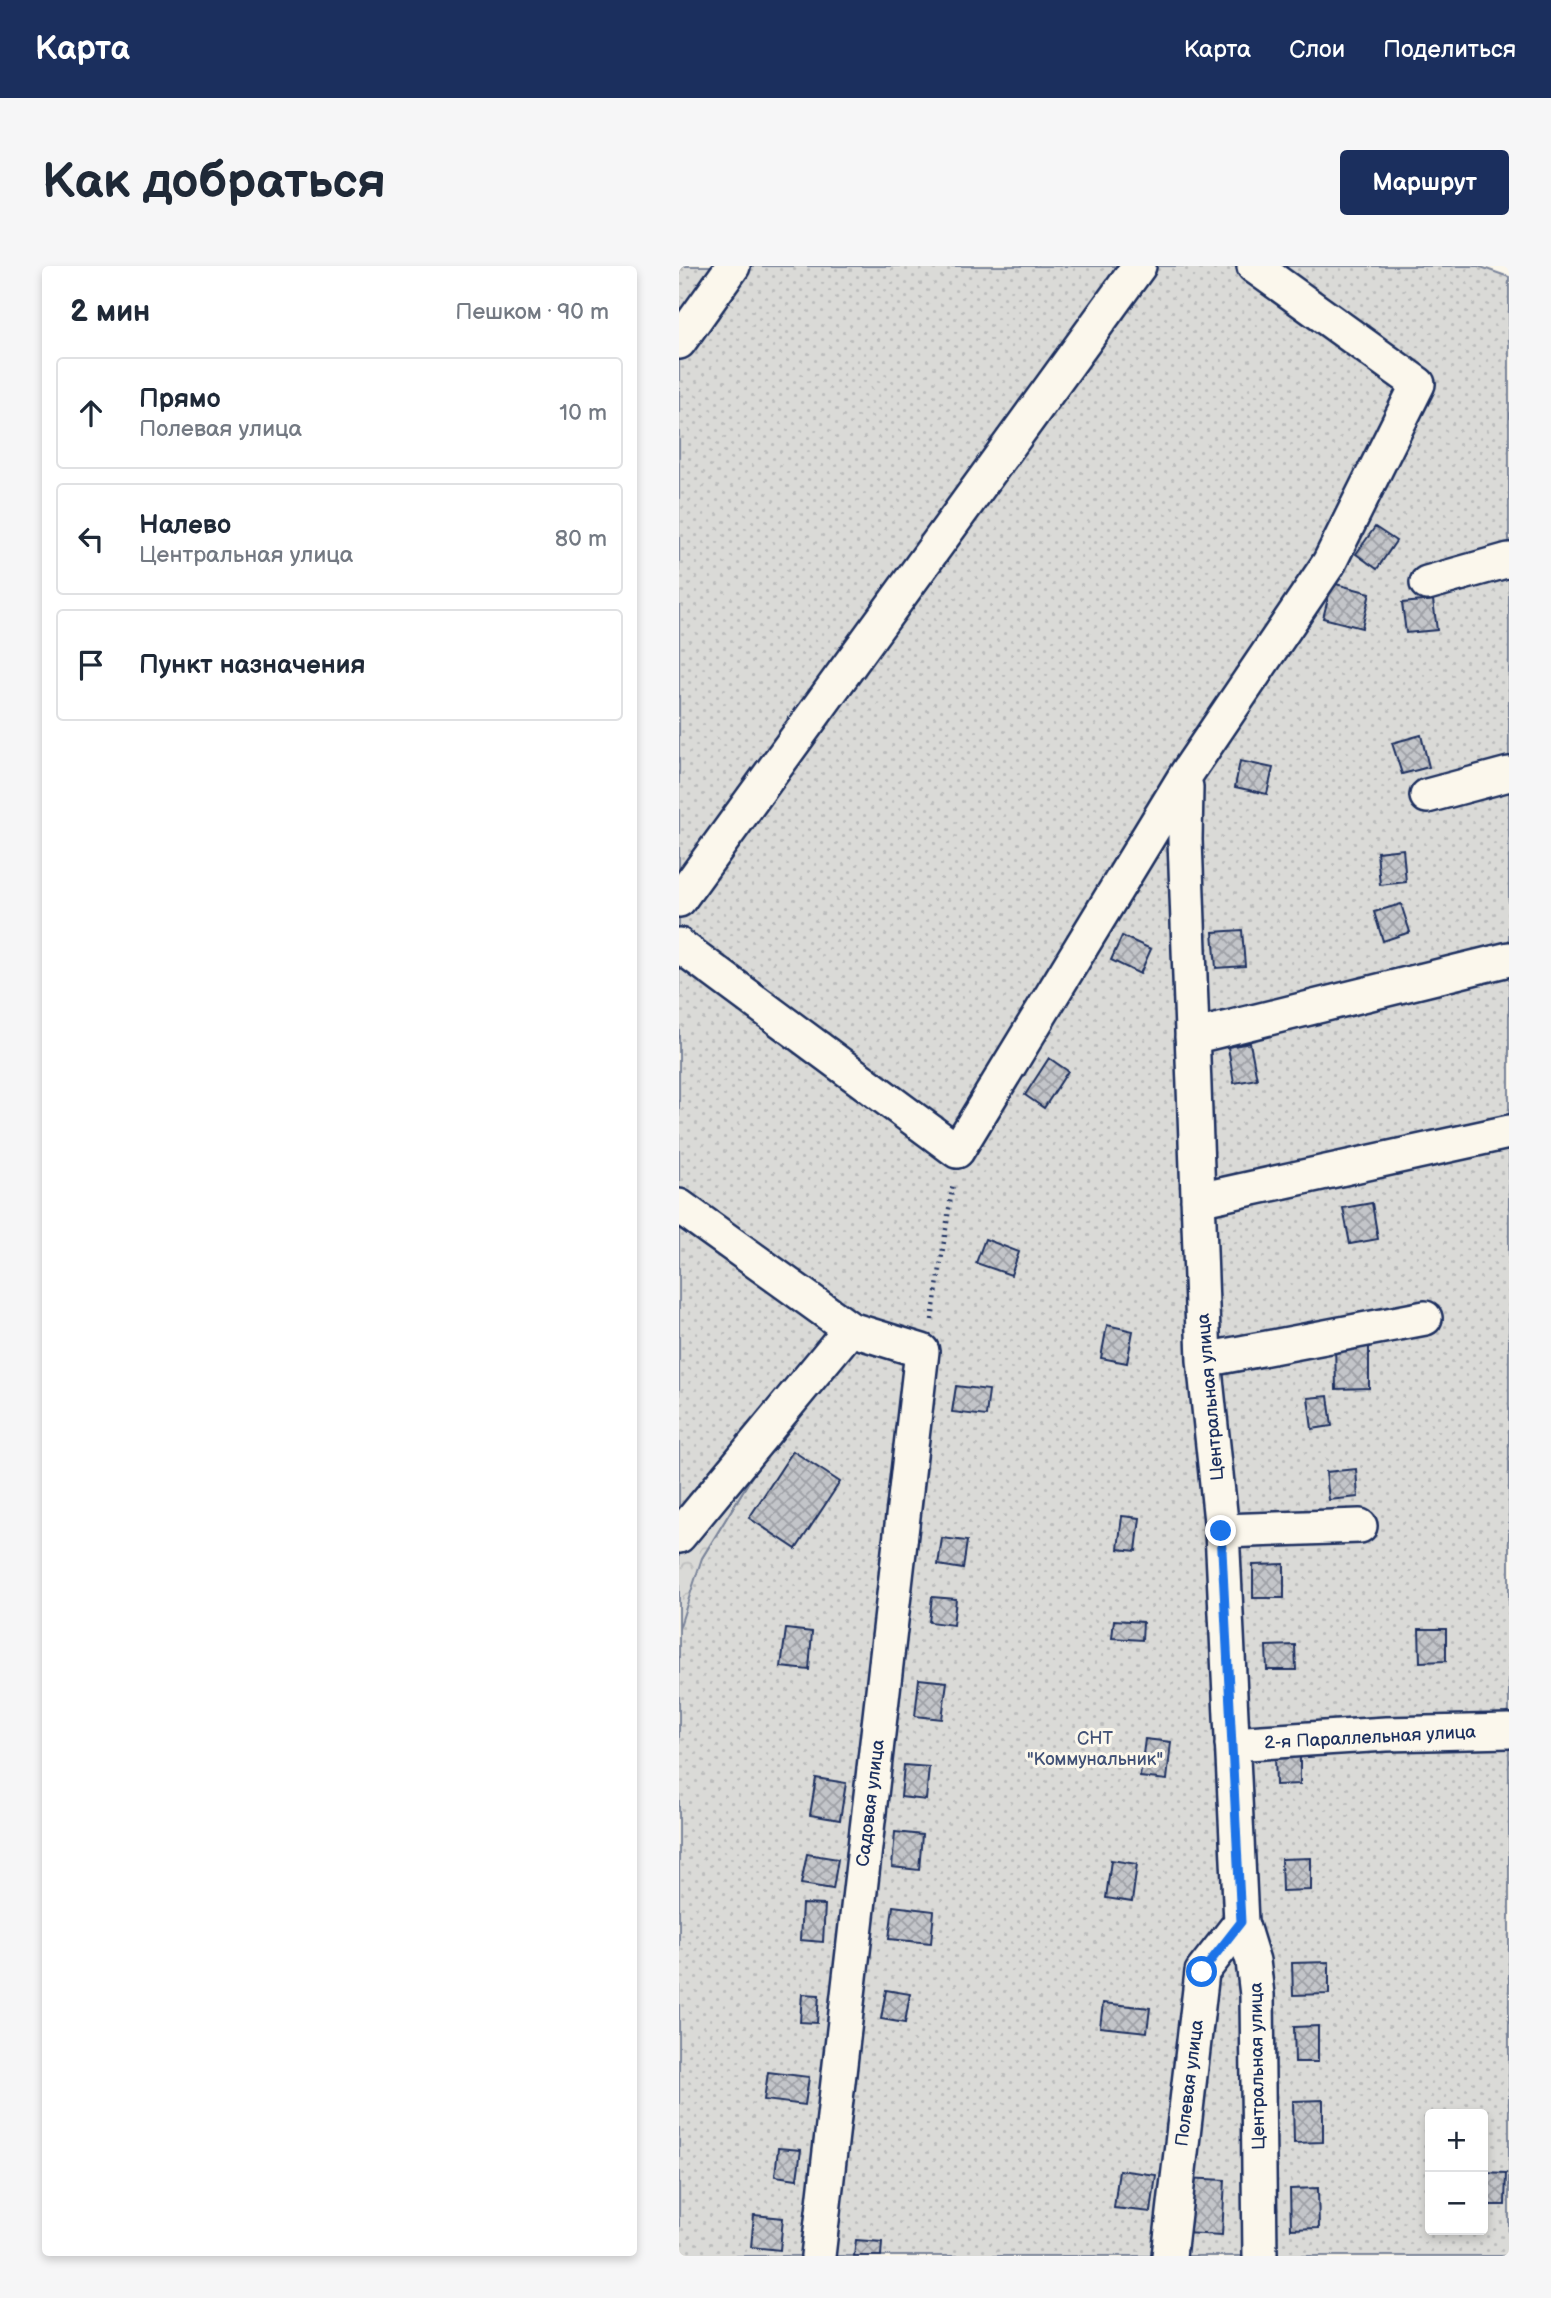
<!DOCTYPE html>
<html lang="ru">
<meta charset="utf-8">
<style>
:root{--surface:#fff;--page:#f6f6f7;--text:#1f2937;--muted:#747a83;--line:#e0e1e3;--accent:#1b2f5e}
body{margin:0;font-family:"Balsamiq Sans",sans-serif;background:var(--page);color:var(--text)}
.controls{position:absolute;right:21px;bottom:21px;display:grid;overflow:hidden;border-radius:7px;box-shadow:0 4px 10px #0003}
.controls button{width:63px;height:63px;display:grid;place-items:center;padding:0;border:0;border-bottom:2px solid var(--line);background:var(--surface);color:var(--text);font:35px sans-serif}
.stop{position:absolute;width:21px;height:21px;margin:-16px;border:5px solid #1a73e8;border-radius:50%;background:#fff}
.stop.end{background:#1a73e8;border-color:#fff;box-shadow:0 2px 7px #0008}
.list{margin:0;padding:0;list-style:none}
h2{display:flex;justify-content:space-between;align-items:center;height:91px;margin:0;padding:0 28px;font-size:30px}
h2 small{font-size:23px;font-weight:400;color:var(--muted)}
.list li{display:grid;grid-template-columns:46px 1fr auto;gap:21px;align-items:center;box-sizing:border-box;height:112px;margin:0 14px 14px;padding:0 14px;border:2px solid var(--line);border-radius:7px}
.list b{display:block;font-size:26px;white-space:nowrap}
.list p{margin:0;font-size:23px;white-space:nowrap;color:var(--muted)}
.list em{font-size:23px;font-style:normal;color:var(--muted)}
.icon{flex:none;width:38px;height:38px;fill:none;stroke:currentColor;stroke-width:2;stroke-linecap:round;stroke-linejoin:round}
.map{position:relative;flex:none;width:830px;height:1990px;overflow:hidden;border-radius:7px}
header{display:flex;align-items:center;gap:42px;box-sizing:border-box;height:98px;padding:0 35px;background:var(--accent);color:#fff}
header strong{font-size:33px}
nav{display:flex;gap:38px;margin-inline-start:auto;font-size:24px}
.intro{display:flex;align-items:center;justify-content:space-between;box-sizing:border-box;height:168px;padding:0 42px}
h1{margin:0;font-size:49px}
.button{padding:18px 32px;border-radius:7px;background:var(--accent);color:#fff;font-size:24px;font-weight:700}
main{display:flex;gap:42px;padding:0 42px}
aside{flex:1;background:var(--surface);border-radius:7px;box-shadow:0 4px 10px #0003}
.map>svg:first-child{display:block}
.grass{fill:url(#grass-dots);stroke:#7a849a;stroke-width:2;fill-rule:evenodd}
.forest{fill:url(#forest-crowns);stroke:#7a849a;stroke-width:2}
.building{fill:url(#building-cross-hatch);stroke:#1b2f5e;stroke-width:2}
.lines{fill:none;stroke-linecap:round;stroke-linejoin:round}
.minor-casing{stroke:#1b2f5e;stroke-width:38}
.path{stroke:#1b2f5e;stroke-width:4.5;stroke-dasharray:2 5;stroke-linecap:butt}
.minor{stroke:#fbf7ec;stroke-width:33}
.route{stroke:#1a73e8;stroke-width:9}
.labels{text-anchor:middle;stroke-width:6;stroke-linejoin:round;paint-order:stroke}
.street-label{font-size:18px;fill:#1b2f5e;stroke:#fbf7ec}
.park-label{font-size:18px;fill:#415176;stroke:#fbf7ec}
</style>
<header>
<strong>Карта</strong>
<nav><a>Карта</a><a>Слои</a><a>Поделиться</a></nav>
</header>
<div class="intro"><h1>Как добраться</h1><a class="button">Маршрут</a></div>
<main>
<aside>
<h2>2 мин<small>Пешком · 90 m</small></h2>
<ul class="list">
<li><svg class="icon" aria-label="ahead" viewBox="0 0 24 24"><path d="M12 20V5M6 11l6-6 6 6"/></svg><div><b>Прямо</b><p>Полевая улица</p></div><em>10 m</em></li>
<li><svg class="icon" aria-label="left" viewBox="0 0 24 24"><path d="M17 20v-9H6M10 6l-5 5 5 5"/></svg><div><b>Налево</b><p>Центральная улица</p></div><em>80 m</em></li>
<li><svg class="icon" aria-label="arrive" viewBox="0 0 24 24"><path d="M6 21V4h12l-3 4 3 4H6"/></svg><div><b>Пункт назначения</b></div></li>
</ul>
</aside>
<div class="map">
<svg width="830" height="1990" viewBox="0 0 830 1990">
<defs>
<pattern id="grass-dots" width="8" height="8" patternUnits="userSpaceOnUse" patternTransform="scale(1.75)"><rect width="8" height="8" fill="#dadad7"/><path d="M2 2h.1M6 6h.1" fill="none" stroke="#babbbb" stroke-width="1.8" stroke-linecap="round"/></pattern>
<pattern id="forest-crowns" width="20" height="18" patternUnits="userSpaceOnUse" patternTransform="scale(1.75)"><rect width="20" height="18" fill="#dadad7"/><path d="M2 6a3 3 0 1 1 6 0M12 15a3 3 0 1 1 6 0" fill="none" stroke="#babbbb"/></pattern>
<pattern id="building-cross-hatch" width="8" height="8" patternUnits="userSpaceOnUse" patternTransform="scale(1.75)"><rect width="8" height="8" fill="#c3c5c9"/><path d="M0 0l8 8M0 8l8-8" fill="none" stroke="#9ea0a6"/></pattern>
</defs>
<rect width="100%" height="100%" fill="#fbf7ec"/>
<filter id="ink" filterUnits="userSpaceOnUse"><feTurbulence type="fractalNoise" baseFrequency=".0143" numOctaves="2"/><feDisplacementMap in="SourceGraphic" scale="14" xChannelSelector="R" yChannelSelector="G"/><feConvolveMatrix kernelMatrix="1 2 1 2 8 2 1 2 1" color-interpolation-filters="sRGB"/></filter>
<g filter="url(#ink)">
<path class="grass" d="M0,0H799L830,11V1990H0V1320L23,1292L158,1071L0,1245ZM751,1848H804V1964H751Z"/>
<path class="forest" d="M161,1066L23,1292L0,1363V1245Z"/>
<path class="building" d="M696,261L717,275L698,303L677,288Z
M653,317L691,327L683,362L644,352Z
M754,334L758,364L727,367L723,337Z
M742,469L750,501L723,508L713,477Z
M561,495L594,502L588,528L556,521Z
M724,583L727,616L701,619L698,586Z
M722,638L731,666L704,675L695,646Z
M563,664L566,700L537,702L534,666Z
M443,670L472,683L461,708L432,694Z
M571,777L578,813L555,817L549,781Z
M370,792L389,805L365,842L346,829Z
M693,937L699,973L671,978L664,942Z
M306,973L340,986L332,1009L297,997Z
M428,1059L454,1065L448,1097L422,1092Z
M656,1077H690V1122L657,1123Z
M277,1120L310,1124L307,1150L273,1146Z
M649,1130L653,1160L633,1163L629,1132Z
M114,1185L161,1216L117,1283L70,1252Z
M677,1203L679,1231L650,1234L647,1206Z
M443,1250L461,1252L457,1285L439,1283Z
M263,1272L288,1275L284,1303L259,1299Z
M605,1298V1332H574V1299Z
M253,1331L277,1333L274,1359L250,1356Z
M435,1354L464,1356L463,1374L433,1372Z
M107,1363L133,1366L130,1404L102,1401Z
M740,1363H767V1395L741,1396Z
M616,1379L617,1404H588L587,1380Z
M240,1413L268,1416L263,1453L236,1450Z
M466,1473L492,1476L488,1514L461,1511Z
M621,1489V1518L597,1519L596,1490Z
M225,1499L250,1501L247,1534L222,1531Z
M137,1512L167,1517L161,1554L131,1549Z
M216,1566L243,1569L240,1604L213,1601Z
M128,1588L159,1593L154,1623L122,1618Z
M632,1592V1624L603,1625L602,1593Z
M432,1594L458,1598L453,1636L427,1632Z
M123,1638L146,1639L144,1676L121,1674Z
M214,1640L255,1645L252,1677L210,1673Z
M650,1696V1728L614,1729L613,1697Z
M207,1724L231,1728L226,1757L202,1753Z
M123,1728L140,1729L138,1757L121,1756Z
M424,1737L471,1742L468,1766L421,1761Z
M639,1760V1796H616L615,1761Z
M89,1806L130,1811L126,1839L85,1834Z
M644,1834V1876L615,1877L614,1835Z
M99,1882L122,1884L118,1913L96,1910Z
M440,1904L477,1909L472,1946L435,1942Z
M804,1906L827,1907L826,1939H804Z
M506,1912L546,1914L543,1969L504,1967Z
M639,1922L640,1962L612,1963L611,1923Z
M75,1949L104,1952L101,1984L72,1981Z
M177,1974L203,1976L202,1990H175Z"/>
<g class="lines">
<g class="minor-casing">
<path id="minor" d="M0,76L54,0
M748,317L830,294
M507,521L506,574L525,1094L543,1265L562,1656L574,1695L578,1729L581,1990
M748,530L830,508
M0,634L460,0
M0,679L278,885L508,507L650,297L739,118L575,0
M513,771L830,693
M519,934L830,866
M0,940L171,1063L243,1085L139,1990
M525,1094L746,1052
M543,1265L681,1260
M0,1270L171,1063
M553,1478L707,1468L830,1465
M490,1990L523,1706L562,1656"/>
</g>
<path class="path" d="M253,1054L274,917"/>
<use href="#minor" class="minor"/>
</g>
</g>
<g class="lines" filter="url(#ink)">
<path class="route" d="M523,1706L562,1656L542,1265"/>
</g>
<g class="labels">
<g class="street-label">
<text transform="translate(531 1131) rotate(-95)" y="6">Центральная улица</text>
<text transform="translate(691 1471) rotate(-3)" y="6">2-я Параллельная улица</text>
<text transform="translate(191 1537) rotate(-83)" y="6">Садовая улица</text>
<text transform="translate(578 1800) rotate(-91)" y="6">Центральная улица</text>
<text transform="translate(510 1817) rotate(-83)" y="6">Полевая улица</text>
</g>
<g class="park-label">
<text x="416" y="1478">СНТ<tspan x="416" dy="21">"Коммунальник"</tspan></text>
</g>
</g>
</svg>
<div class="controls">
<button>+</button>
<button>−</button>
</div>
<div class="stop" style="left:523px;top:1706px"></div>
<div class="stop end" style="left:542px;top:1265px"></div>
</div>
</main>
